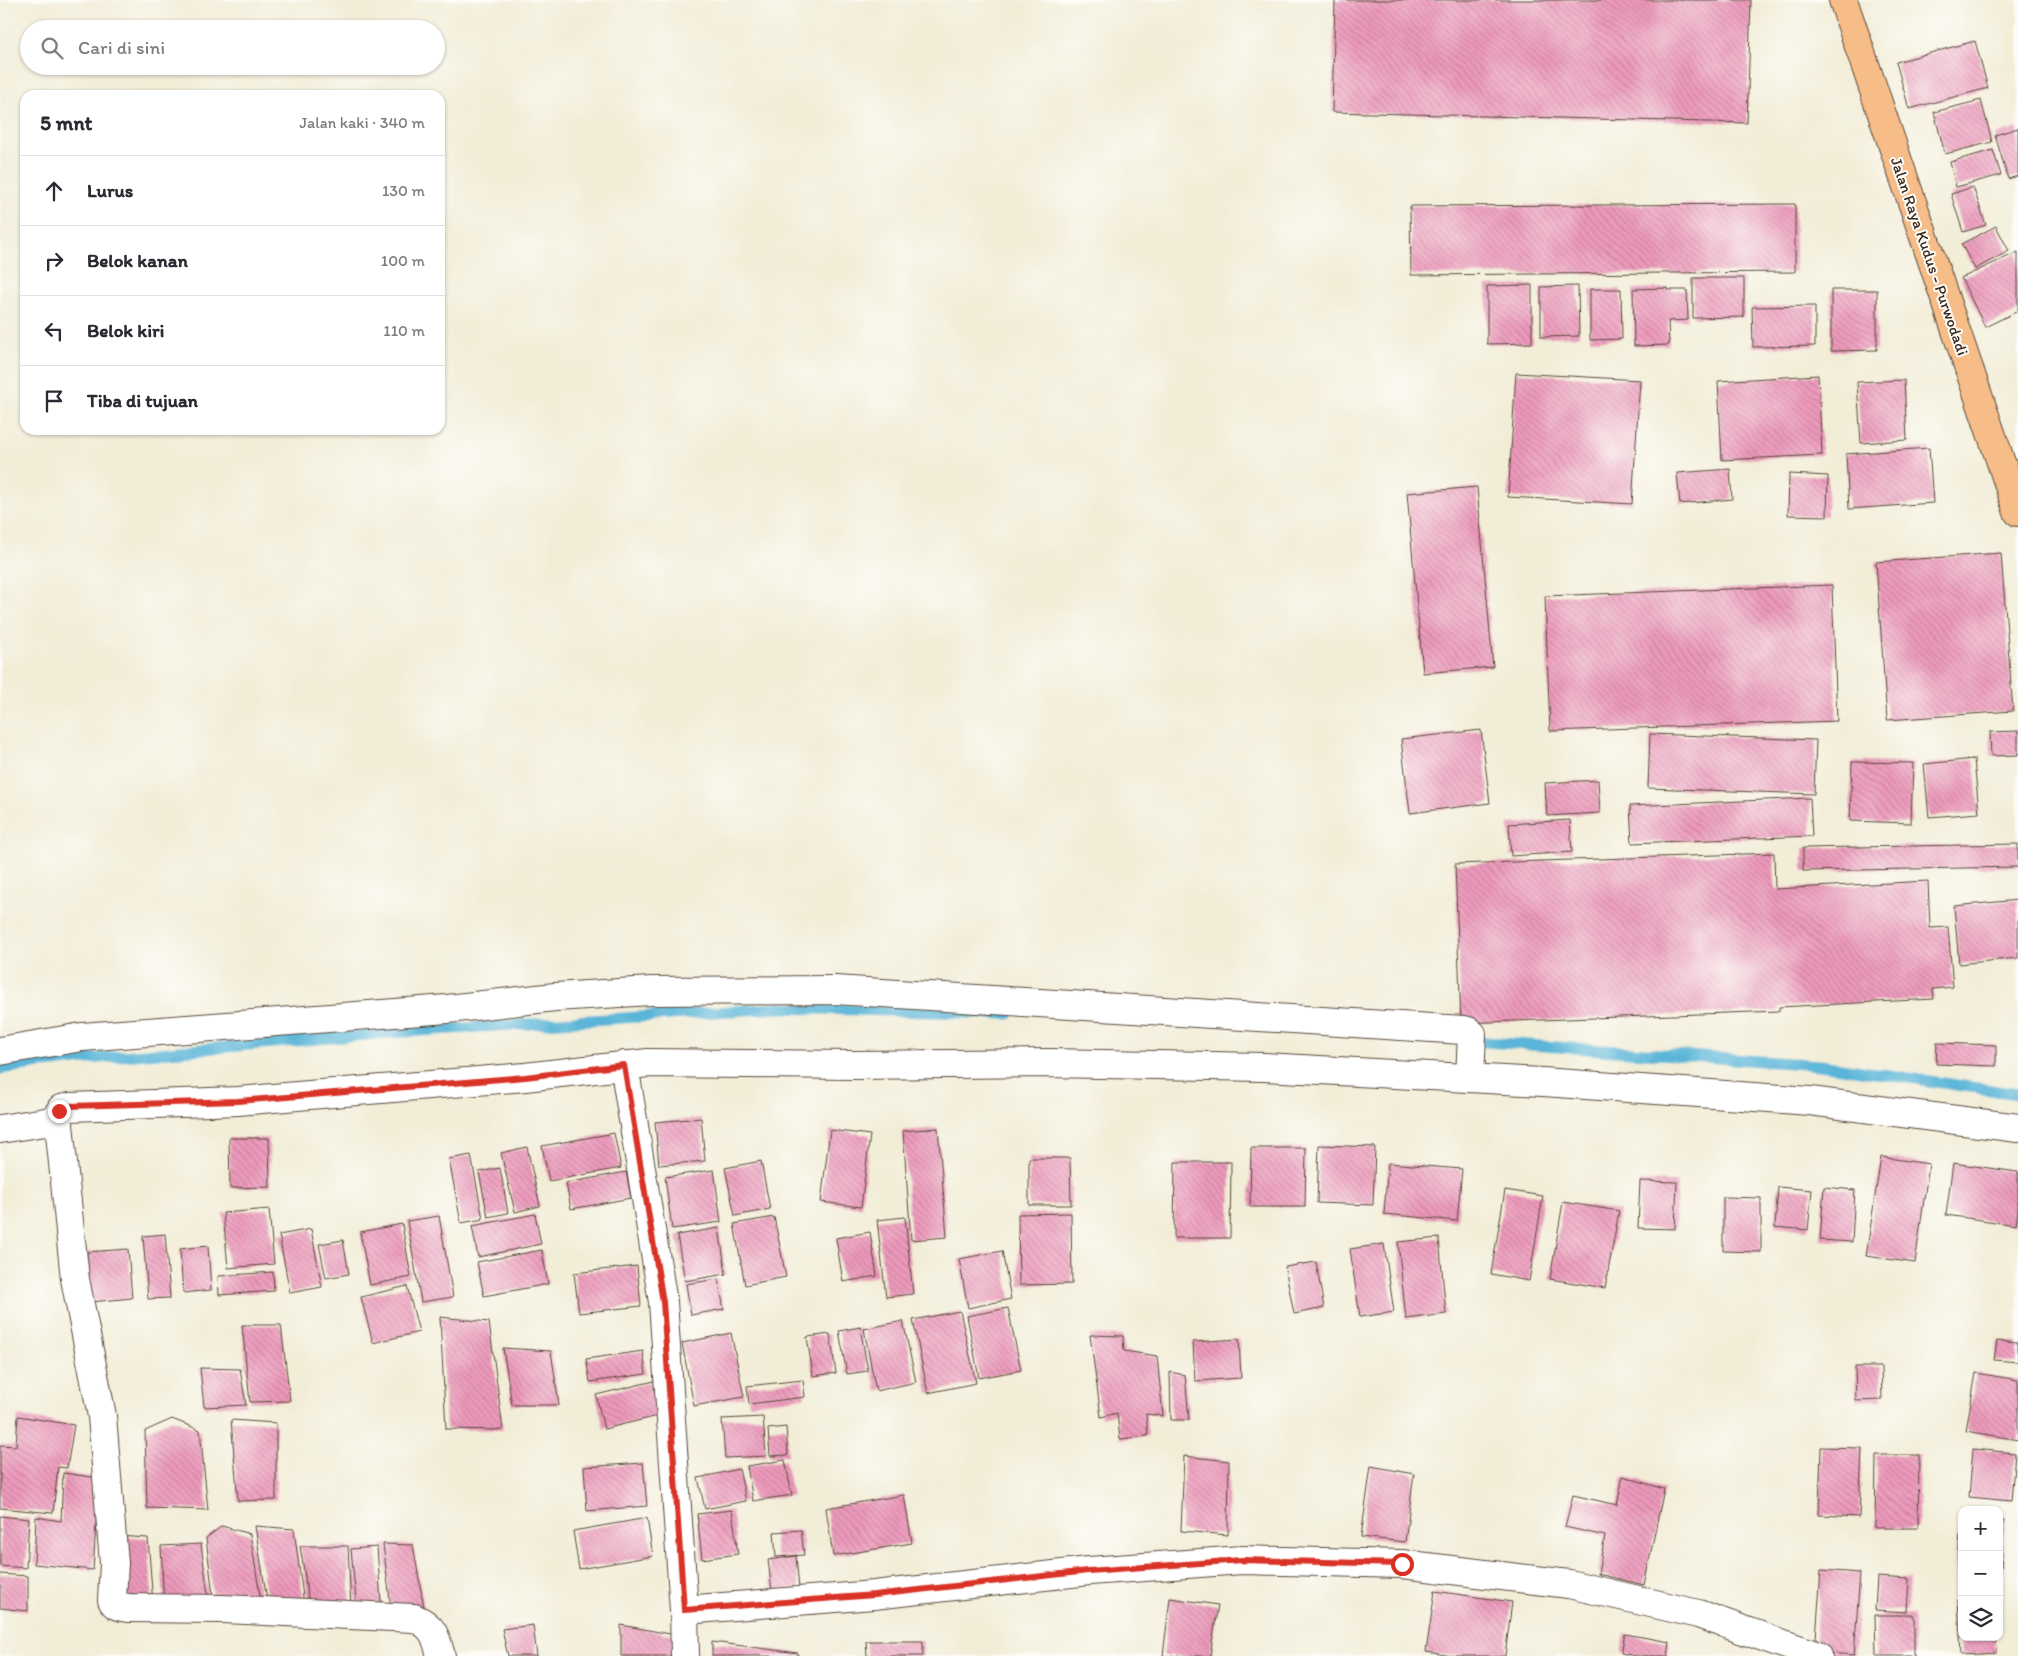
<!DOCTYPE html>
<html lang="id">
<meta charset="utf-8">
<style>
:root{--surface:#fff;--page:#f7f7f7;--text:#2b2b33;--muted:#7c7c81;--line:#e1e1e2}
body{margin:0;font-family:Itim,sans-serif;background:var(--page);color:var(--text)}
.controls{position:absolute;right:15px;bottom:15px;display:grid;overflow:hidden;border-radius:10px;box-shadow:0 1px 4px #0004}
.controls button{width:45px;height:45px;display:grid;place-items:center;padding:0;border:0;border-bottom:1px solid var(--line);background:var(--surface);color:var(--text);font:25px sans-serif}
.stop{position:absolute;width:15px;height:15px;margin:-11px;border:4px solid #d93025;border-radius:50%;background:#fff}
.stop.end{background:#d93025;border-color:#fff;box-shadow:0 1px 5px #0008}
.list{margin:0;padding:0;list-style:none}
h2{display:flex;justify-content:space-between;align-items:center;height:65px;margin:0;padding:0 20px;font-size:21px}
h2 small{font-size:16px;font-weight:400;color:var(--muted)}
.list li{display:grid;grid-template-columns:32px 1fr auto;gap:15px;align-items:center;box-sizing:border-box;height:70px;padding:0 20px;border-top:1px solid var(--line)}
.list b{display:block;font-size:19px;white-space:nowrap}
.list em{font-size:16px;font-style:normal;color:var(--muted)}
.icon{flex:none;width:28px;height:28px;fill:none;stroke:currentColor;stroke-width:2;stroke-linecap:round;stroke-linejoin:round}
.map{position:relative;flex:none;width:2018px;height:1656px;overflow:hidden}
.search{position:absolute;background:var(--surface);box-shadow:0 1px 4px #0004;left:20px;top:20px;width:425px;height:55px;display:flex;align-items:center;gap:12px;box-sizing:border-box;padding:0 18px;border-radius:28px;color:var(--muted);font-size:19px}
.panel{position:absolute;background:var(--surface);box-shadow:0 1px 4px #0004;left:20px;top:90px;width:425px;height:345px;border-radius:15px}
.map>svg:first-child{display:block}
.lines{fill:none;stroke-linecap:round;stroke-linejoin:round}
.stream{stroke:#5ab5d8;stroke-width:11}
.building{fill:url(#building-back-hatch)}
.minor-casing{stroke:#56473a;stroke-width:30}
.major-casing{stroke:#56473a;stroke-width:30}
.minor{stroke:#fff;stroke-width:28}
.major{stroke:#f7bd88;stroke-width:28}
.route{stroke:#d93025;stroke-width:6}
.labels{text-anchor:middle;stroke-width:4;stroke-linejoin:round;paint-order:stroke}
.street-label{font-size:16px;fill:#3b2a1e;stroke:#fdfcf7}
</style>
<div class="map">
<svg width="2018" height="1656" viewBox="0 0 2018 1656">
<defs>
<pattern id="building-back-hatch" width="6" height="6" patternUnits="userSpaceOnUse" patternTransform="scale(1.25)"><rect width="6" height="6" fill="#ee9abc"/><path d="M-1 5l2 2M0 0l6 6M5-1l2 2" fill="none" stroke="#c27e98"/></pattern>
</defs>
<rect width="100%" height="100%" fill="#fdfcf7"/>
<filter id="ink" filterUnits="userSpaceOnUse"><feTurbulence type="fractalNoise" baseFrequency=".02" numOctaves="2"/><feDisplacementMap in="SourceGraphic" scale="10" xChannelSelector="R" yChannelSelector="G"/><feConvolveMatrix kernelMatrix="1 2 1 2 8 2 1 2 1" color-interpolation-filters="sRGB"/></filter>
<filter id="wash" filterUnits="userSpaceOnUse"><feTurbulence type="fractalNoise" baseFrequency=".0096" numOctaves="4" result="noise"/><feDisplacementMap in="SourceGraphic" scale="20" xChannelSelector="R" yChannelSelector="G"/><feGaussianBlur stdDeviation="1.12" result="paint"/><feColorMatrix in="noise" values="0 0 0 0 0 0 0 0 0 0 0 0 0 0 0 0 0 1.4 0 .05"/><feComposite in="paint" operator="in"/></filter>
<g filter="url(#wash)">
<rect width="100%" height="100%" fill="#f2edd7"/>
<g class="lines">
<path class="stream" d="M1471,1041L1820,1065L2018,1094
M0,1069L41,1063L388,1033L779,1008L1008,1014"/>
</g>
<g id="blocks">
<path class="building" d="M1335,0H1751L1747,123L1332,112Z
M1975,41L1988,88L1909,109L1896,62Z
M1981,100L1992,142L1945,154L1934,112Z
M2018,128V176L2008,179L1995,135Z
M1993,150L2001,175L1956,187L1950,162Z
M1973,187L1986,225L1963,232L1951,194Z
M1795,204V272L1411,275L1410,206Z
M1996,226L2009,251L1975,269L1961,244Z
M2018,252V311L1985,327L1961,278Z
M1693,278H1744V317L1693,318Z
M1532,285V343L1487,344V286Z
M1578,286L1579,336L1541,337V287Z
M1668,288V290H1687L1688,320L1668,321L1669,345L1634,346L1633,289Z
M1590,289H1621L1622,339L1590,340Z
M1831,290H1877V350L1831,351Z
M1815,306V346L1753,347L1752,307Z
M1516,373L1640,380L1632,504L1508,497Z
M1818,375L1822,455L1722,460L1718,381Z
M1904,380L1907,440L1861,443L1857,382Z
M1929,448L1933,503L1849,509L1846,454Z
M1730,469L1732,499L1680,504L1677,473Z
M1789,474L1828,476L1827,516L1788,515Z
M1477,487L1493,667L1423,673L1407,493Z
M2001,553L2013,711L1887,720L1876,562Z
M1832,585L1837,721L1550,731L1545,596Z
M1481,730L1490,803L1410,813L1401,739Z
M2018,731V755L1991,756L1990,732Z
M1650,734L1816,740L1814,794L1648,788Z
M1974,759L1979,813L1929,817L1924,764Z
M1852,762L1913,763L1911,823L1850,821Z
M1598,780L1600,813L1547,816L1545,783Z
M1810,798L1812,836L1632,843L1630,806Z
M1570,820L1572,852L1511,856L1509,824Z
M2018,844V867L1803,871V848Z
M1774,853L1775,889L1928,881L1930,928L1948,927L1953,987L1933,989L1934,999L1779,1007V1011L1461,1023L1455,864Z
M2018,900V958L1959,964L1954,906Z
M1937,1043L1996,1045V1066L1936,1064Z
M701,1118L705,1161L659,1165L655,1122Z
M938,1128L947,1237L911,1240L903,1131Z
M830,1130L870,1135L861,1207L821,1202Z
M614,1133L621,1168L549,1181L542,1146Z
M229,1138H269L270,1187L230,1188Z
M1319,1145L1375,1147L1373,1205L1317,1203Z
M527,1147L540,1206L515,1212L501,1153Z
M1251,1148H1306L1305,1207H1250Z
M471,1155L483,1219L461,1223L449,1159Z
M1881,1157L1929,1164L1915,1263L1866,1256Z
M1029,1158H1070L1071,1205H1029Z
M761,1161L770,1209L735,1216L725,1168Z
M1175,1162H1231L1230,1238H1174Z
M1388,1163L1462,1169L1457,1221L1384,1214Z
M1953,1163L2018,1172V1210L2016,1225L1946,1215Z
M500,1168L508,1213L488,1217L479,1172Z
M714,1170L721,1222L672,1229L665,1177Z
M626,1172L631,1198L571,1209L566,1183Z
M1640,1181L1677,1182L1675,1229L1638,1228Z
M1778,1187L1812,1190L1808,1230L1775,1227Z
M1824,1187L1855,1190L1852,1242L1820,1240Z
M1505,1190L1543,1196L1529,1281L1491,1274Z
M1723,1197L1761,1198V1252L1723,1251Z
M1563,1202L1619,1211L1605,1288L1550,1279Z
M269,1209L274,1264L228,1268L223,1213Z
M1071,1213L1072,1284L1019,1285L1018,1214Z
M535,1214L541,1244L478,1257L472,1226Z
M439,1216L453,1297L421,1302L407,1221Z
M774,1217L786,1277L745,1285L734,1224Z
M905,1217L913,1294L886,1297L877,1220Z
M402,1224L411,1277L370,1285L360,1232Z
M719,1228L726,1274L685,1281L677,1235Z
M311,1229L322,1287L290,1293L279,1235Z
M870,1232L877,1276L843,1282L836,1238Z
M165,1234L170,1298L148,1299L143,1236Z
M1439,1238L1446,1314L1406,1319L1398,1242Z
M343,1240L349,1274L326,1278L319,1244Z
M1384,1244L1394,1312L1360,1317L1350,1249Z
M208,1246L211,1290L183,1293L180,1249Z
M128,1249L132,1298L91,1302L87,1252Z
M542,1250L548,1284L484,1296L477,1262Z
M1002,1251L1011,1299L968,1308L959,1259Z
M1316,1262L1324,1308L1294,1314L1285,1267Z
M637,1266L641,1306L579,1313L574,1273Z
M273,1272L274,1291L219,1295L218,1276Z
M718,1279L724,1309L691,1315L686,1284Z
M407,1286L419,1332L373,1343L361,1297Z
M1008,1308L1021,1370L979,1378L967,1316Z
M960,1311L976,1383L928,1393L913,1320Z
M440,1317L489,1322L503,1430L446,1429Z
M903,1321L916,1382L876,1391L864,1329Z
M242,1325H281L290,1401L250,1402Z
M860,1327L868,1371L847,1374L839,1331Z
M731,1333L744,1397L694,1406L682,1343Z
M830,1334L836,1373L813,1376L807,1337Z
M1090,1335L1123,1336L1124,1351L1157,1356L1163,1416L1146,1414L1148,1436L1120,1439L1117,1413L1101,1417Z
M1239,1339L1241,1378L1195,1381L1193,1342Z
M1997,1341L2018,1343V1362L1994,1360Z
M503,1348L551,1351L559,1405H512Z
M643,1351L646,1374L590,1382L586,1359Z
M1855,1367H1881L1882,1400L1856,1401Z
M200,1368L240,1369L246,1405L204,1407Z
M1170,1372L1185,1375L1189,1420H1171Z
M1976,1373L2018,1380V1440L1966,1431Z
M803,1380L805,1397L749,1404L747,1386Z
M654,1381L662,1415L604,1429L596,1395Z
M18,1416L74,1425L67,1468L58,1467L53,1513L0,1508V1445L16,1446Z
M763,1417L766,1456L725,1458L722,1419Z
M172,1419L200,1430L208,1510L147,1508L145,1431Z
M231,1420L276,1423V1500L238,1501Z
M786,1427L788,1455L770,1456L768,1429Z
M1821,1447L1862,1448L1859,1517L1819,1515Z
M1973,1449L2015,1453L2011,1501L1969,1497Z
M1876,1455H1919L1918,1528H1875Z
M1184,1456L1229,1461L1228,1535L1181,1531Z
M785,1460L792,1495L753,1501L747,1466Z
M643,1463L647,1506L587,1511L584,1467Z
M1371,1466L1414,1474L1405,1542L1361,1537Z
M739,1469L746,1501L705,1509L698,1478Z
M63,1473L99,1478L93,1570L34,1564L36,1517L61,1521Z
M1623,1476L1664,1489L1644,1585L1598,1574L1605,1536L1565,1527L1573,1495L1617,1505Z
M904,1495L912,1543L833,1556L826,1508Z
M732,1510L738,1554L702,1559L697,1514Z
M0,1516L29,1519L26,1568L0,1566Z
M647,1518L653,1556L579,1569L573,1531Z
M1999,1519L2004,1520L2001,1567H1999Z
M222,1526L250,1534L262,1608L214,1604L206,1538Z
M255,1526L294,1529L305,1612L268,1606Z
M801,1530L804,1555L776,1557L774,1532Z
M1960,1534H1962V1577H1957Z
M117,1536L148,1538L153,1604L114,1600Z
M201,1544L210,1609L164,1607L161,1546Z
M383,1544L413,1545L425,1613L392,1616Z
M300,1546H348L351,1609H310Z
M377,1547L382,1615L357,1611L351,1549Z
M796,1556L799,1588L772,1591L768,1560Z
M1821,1570L1860,1573L1854,1655L1815,1652Z
M0,1574L28,1576V1611L0,1608Z
M1877,1577L1909,1579L1907,1612L1875,1610Z
M1435,1591L1512,1602L1505,1656H1453L1426,1652Z
M1170,1598L1218,1605L1210,1656H1163Z
M1958,1600H1962V1637H1995L1996,1652L1961,1654Z
M1875,1615H1914V1656H1876Z
M533,1625L537,1656H508L502,1629Z
M621,1625L681,1636L679,1656H621Z
M1625,1634L1670,1642L1668,1656H1636L1621,1653Z
M866,1641H923V1656H867Z
M712,1642L798,1653V1656H712Z"/>
</g>
</g>
<g filter="url(#ink)">
<use href="#blocks" fill-opacity="0" stroke="#56473a" stroke-width="1"/>
<g class="lines">
<g class="minor-casing">
<path id="minor" d="M0,1051L82,1037L447,1009L555,997L651,991L835,990L1463,1030L1468,1031L1472,1034L1470,1078
M624,1065L663,1302L684,1610L685,1656
M0,1129L58,1120
M684,1610L874,1595L1089,1571L1242,1560L1402,1564L1569,1584L1698,1614L1818,1656
M441,1656C436,1637 434,1626 414,1618L223,1609L129,1608C121,1607 115,1607 112,1600L114,1563L102,1416L75,1279L58,1115L61,1109L69,1107L238,1101L525,1077L648,1063L854,1065L1048,1063L1264,1067L1543,1082L1810,1101L2018,1128"/>
</g>
<g class="major-casing">
<path id="major" d="M1843,0L2018,512"/>
</g>
<use href="#minor" class="minor"/>
<use href="#major" class="major"/>
</g>
</g>
<g class="lines" filter="url(#ink)">
<path class="route" d="M59,1111L69,1106L238,1101L525,1077L624,1065L663,1302L684,1610L874,1595L1088,1571L1242,1560L1402,1564"/>
</g>
<g class="labels">
<g class="street-label">
<text transform="translate(1930 256) rotate(71)" y="6">Jalan Raya Kudus - Purwodadi</text>
</g>
</g>
</svg>
<div class="controls">
<button>+</button>
<button>−</button>
<button><svg class="icon" aria-label="layers" viewBox="0 0 24 24"><path d="M12 4l9 5-9 5-9-5zM3 14l9 5 9-5"/></svg></button>
</div>
<div class="stop" style="left:1402px;top:1564px"></div>
<div class="stop end" style="left:59px;top:1111px"></div>
<div class="search"><svg class="icon" aria-label="search" viewBox="0 0 24 24"><circle cx="10" cy="10" r="6"/><path d="M15 15l6 6"/></svg>Cari di sini</div>
<section class="panel">
<h2>5 mnt<small>Jalan kaki · 340 m</small></h2>
<ul class="list">
<li><svg class="icon" aria-label="ahead" viewBox="0 0 24 24"><path d="M12 20V5M6 11l6-6 6 6"/></svg><div><b>Lurus</b></div><em>130 m</em></li>
<li><svg class="icon" aria-label="right" viewBox="0 0 24 24"><path d="M7 20v-9h11M14 6l5 5-5 5"/></svg><div><b>Belok kanan</b></div><em>100 m</em></li>
<li><svg class="icon" aria-label="left" viewBox="0 0 24 24"><path d="M17 20v-9H6M10 6l-5 5 5 5"/></svg><div><b>Belok kiri</b></div><em>110 m</em></li>
<li><svg class="icon" aria-label="arrive" viewBox="0 0 24 24"><path d="M6 21V4h12l-3 4 3 4H6"/></svg><div><b>Tiba di tujuan</b></div></li>
</ul>
</section>
</div>
